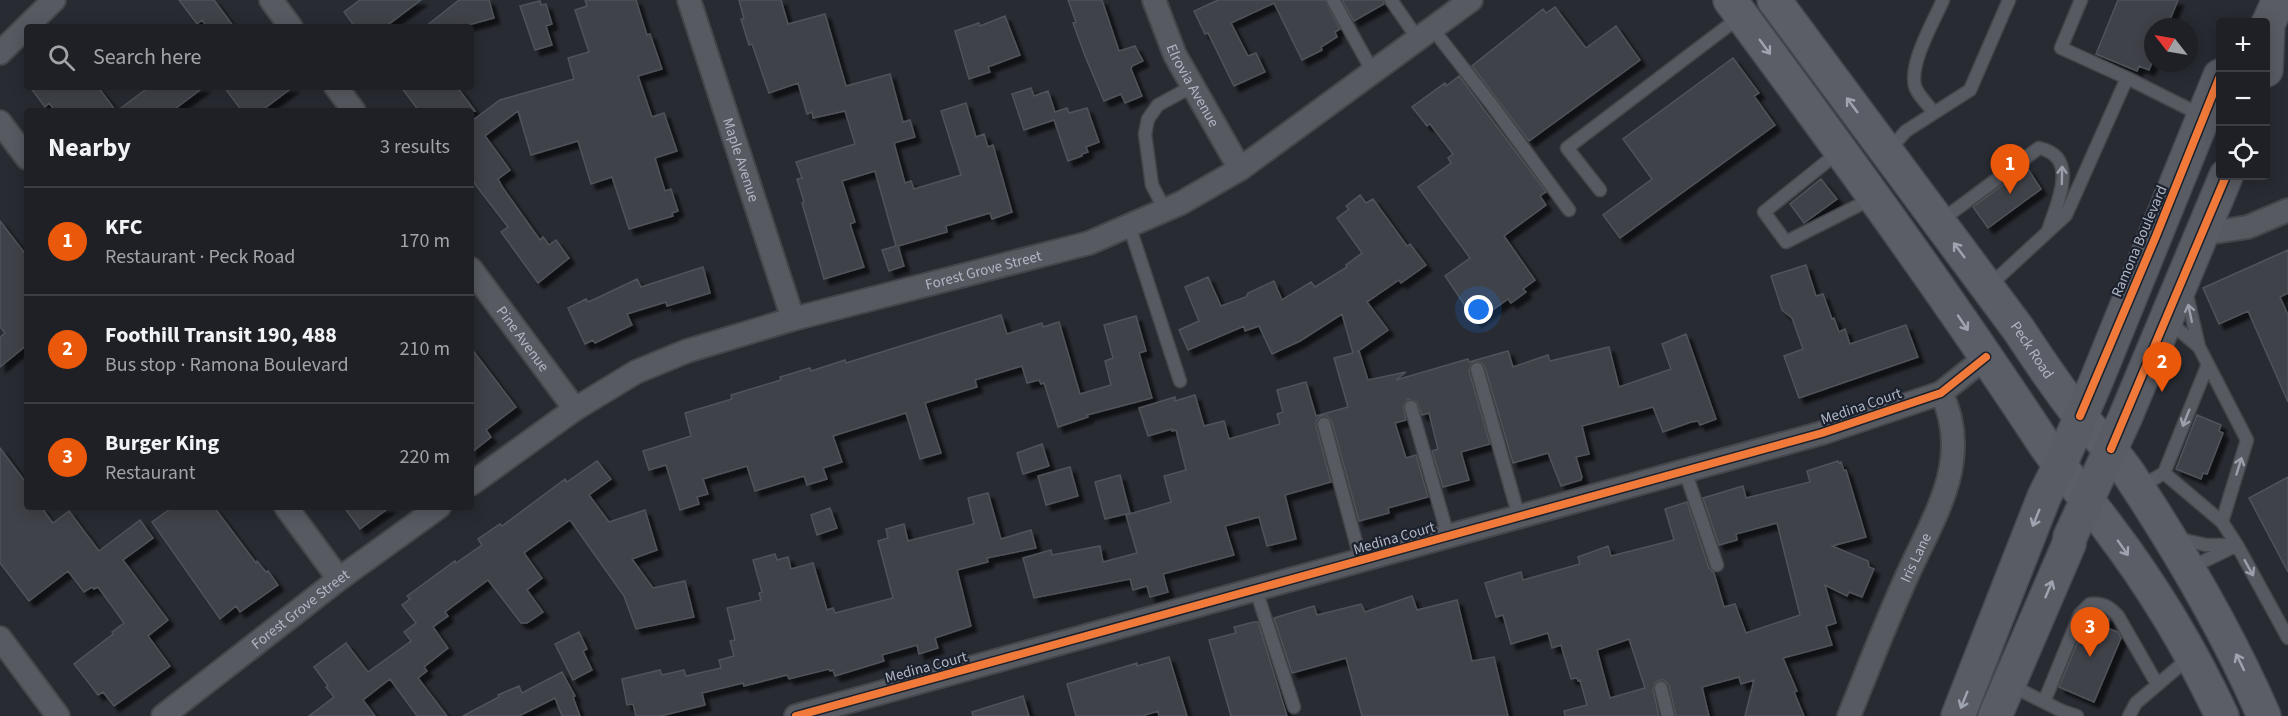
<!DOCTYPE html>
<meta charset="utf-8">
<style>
:root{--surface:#1e2026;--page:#2b2d32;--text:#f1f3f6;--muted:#a1a3a7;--line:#3c3e43;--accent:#ea580c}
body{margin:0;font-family:"Source Sans 3",sans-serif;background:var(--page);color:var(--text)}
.controls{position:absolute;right:18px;top:18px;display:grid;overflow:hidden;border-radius:6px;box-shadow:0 3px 15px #0003}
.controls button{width:54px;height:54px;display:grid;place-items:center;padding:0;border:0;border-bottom:2px solid var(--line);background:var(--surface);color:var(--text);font:30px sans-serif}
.compass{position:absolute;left:2144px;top:18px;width:54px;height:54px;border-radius:50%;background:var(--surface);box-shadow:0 3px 15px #0003;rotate:301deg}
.you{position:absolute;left:1479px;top:310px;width:21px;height:21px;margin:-15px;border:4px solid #fff;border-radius:50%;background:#1a73e8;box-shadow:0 0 0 9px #1a73e833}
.badge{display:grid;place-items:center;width:39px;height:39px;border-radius:50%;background:var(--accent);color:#fff;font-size:20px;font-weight:700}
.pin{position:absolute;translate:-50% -50px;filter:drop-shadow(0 2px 3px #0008)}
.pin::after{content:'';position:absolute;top:32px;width:21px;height:18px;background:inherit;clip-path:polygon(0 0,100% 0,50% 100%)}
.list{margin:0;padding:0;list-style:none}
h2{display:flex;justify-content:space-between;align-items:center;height:78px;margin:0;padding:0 24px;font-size:26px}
h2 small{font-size:20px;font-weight:400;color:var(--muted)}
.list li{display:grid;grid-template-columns:39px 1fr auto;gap:18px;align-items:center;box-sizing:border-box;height:108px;padding:0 24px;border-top:2px solid var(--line)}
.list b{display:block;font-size:22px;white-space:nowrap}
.list p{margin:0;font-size:20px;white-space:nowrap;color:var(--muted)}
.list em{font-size:20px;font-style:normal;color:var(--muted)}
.icon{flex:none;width:33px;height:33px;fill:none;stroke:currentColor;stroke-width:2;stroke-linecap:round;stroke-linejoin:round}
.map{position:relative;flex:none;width:2288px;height:716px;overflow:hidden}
.search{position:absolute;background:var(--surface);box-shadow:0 3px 15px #0003;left:24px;top:24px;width:450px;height:66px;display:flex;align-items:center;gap:15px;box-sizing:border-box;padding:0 21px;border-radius:6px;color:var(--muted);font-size:22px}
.panel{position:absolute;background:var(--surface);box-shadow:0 3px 15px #0003;left:24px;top:108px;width:450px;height:402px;border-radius:6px}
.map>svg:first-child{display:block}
.building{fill:#3f4248;stroke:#4f535a;stroke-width:1.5;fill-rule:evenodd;filter:url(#shadow)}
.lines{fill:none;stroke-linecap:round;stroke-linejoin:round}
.lane-casing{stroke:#44464c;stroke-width:15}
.street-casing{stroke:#44464c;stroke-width:26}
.secondary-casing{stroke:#44464c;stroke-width:36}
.primary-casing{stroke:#45484f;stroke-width:36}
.lane{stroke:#575a61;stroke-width:12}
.street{stroke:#575a61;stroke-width:22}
.secondary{stroke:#5b5e66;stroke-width:33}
.primary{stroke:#595c63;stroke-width:33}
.cycleway-casing{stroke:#1b212d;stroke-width:11}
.cycleway{stroke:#f17a3a;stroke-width:8}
.oneway{stroke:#a0a4b1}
.oneway2{stroke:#9a9fab}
.oneway3{stroke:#9fa4b1}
.labels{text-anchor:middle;stroke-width:4.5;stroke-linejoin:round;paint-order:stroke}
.street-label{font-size:15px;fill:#b1b6c4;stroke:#1b212d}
</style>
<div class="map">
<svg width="2288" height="716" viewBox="0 0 2288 716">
<defs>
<filter id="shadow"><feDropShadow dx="5.5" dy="5.5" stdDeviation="1.5" flood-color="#0009"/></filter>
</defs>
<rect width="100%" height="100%" fill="#282b32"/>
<path class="building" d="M179,0H214L234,27H207L202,20L197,24Z
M360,0H421L385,27H355L344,12Z
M459,0H489L494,18L461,27H425Z
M585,0H636L647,35L650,34L662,69L638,76L652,117L664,113L677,151L655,158L665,191L671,189L678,211L672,213L673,216L629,229L612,177L591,184L578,141L531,155L518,111L485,136L510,170L498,179L503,188L540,240L543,237L549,245L556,240L569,258L538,283L501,232L508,227L471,179V117L473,120L500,100L574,79L568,58L589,52L575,10L587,6Z
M739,0H781L788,24L825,14L846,86L890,74L903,122L910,120L915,137L894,143L905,183L911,181L914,189L961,175L941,111L966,103L976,137L984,134L988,147L993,145L1012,212L992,219L990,213L946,226L947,232L898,246L904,266L889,271L882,250L896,246L875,171L842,181L855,222L850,224L864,267L824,279L802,203L804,202L797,179L802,178L796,162L855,144L845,111L813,118L812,112L807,114L798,83L769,93L752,44L749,45L741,19H744Z
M1068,0H1102L1119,51L1135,46L1143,61L1132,66L1131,69L1142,96L1125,103L1121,94L1104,101L1085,56L1073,23L1076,22Z
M1218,0H1325L1340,29L1335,32L1337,37L1321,47L1322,50L1302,60L1274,3L1231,23L1248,56L1256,53L1265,72L1234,86L1208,33L1205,34L1194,11Z
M1342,0H1383L1384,4L1354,21Z
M2118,0H2178L2167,27H2153V60L2149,70L2139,66L2137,71L2096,54Z
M540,1L541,5L546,4L552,24L546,26L552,45L535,50L520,6Z
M1555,7L1586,48L1616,26L1640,60L1529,141L1472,66L1543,9L1546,13Z
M1005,16L1020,55L988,67L990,72L969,79L955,31L979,23L980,26Z
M1733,58L1759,93L1754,96L1775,125L1620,238L1603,215L1652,179L1623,139Z
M1459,76L1546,192L1540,196L1546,205L1504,236L1535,280L1523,289L1526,292L1511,303L1508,299L1476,322L1445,276L1470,258L1418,187L1451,163L1448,158L1453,154L1430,124L1427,126L1412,107L1445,83L1446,86Z
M30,87H98L116,111H55L49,103L45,107Z
M149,87H204L172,111H117Z
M224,87H293L261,111H242Z
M401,87H457L475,111H419Z
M1031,88L1034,96L1048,91L1055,112L1067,108L1069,113L1087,108L1099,142L1086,147L1088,152L1082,154V156L1068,161L1054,120L1024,130L1012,94Z
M2024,169H2028L2041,189L1988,228L1973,207Z
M1821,179L1837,199L1804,223L1790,204Z
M1360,195L1366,203L1373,199L1407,246L1410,244L1426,265L1401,283L1399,280L1367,302L1388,330L1357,352L1359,351L1368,380L1406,372L1396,380L1468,359L1469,362L1508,351L1513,367L1548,355L1550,361L1609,347L1619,387L1671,369L1662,344L1686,334L1716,419L1700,425L1698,421L1691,422L1663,432L1653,407L1582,426L1589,454L1576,457L1582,477L1581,480L1561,486L1548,453L1513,463L1485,367L1482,363L1475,361L1471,364L1469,371L1490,444L1461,452L1469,480L1443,487L1432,451L1438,449L1429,413L1422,415L1417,402L1408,399L1403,406L1406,420L1395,423L1406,458L1416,455L1428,497L1388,508L1389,513L1359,521L1332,422L1327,416H1321L1316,421V426L1331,482L1285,495L1296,539L1267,546L1259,517L1225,526L1234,555L1163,574L1168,592L1150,597L1147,586L1133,590L1130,579L1034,598L1023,558L1051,550L1052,555L1100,546L1103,562L1137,553L1126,515L1171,502L1164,476L1186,470L1176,430L1172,431V429L1148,436L1139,408L1175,397V401L1195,395L1204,426L1224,421L1229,439L1280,424L1277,414L1283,412L1277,390L1306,382L1316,416L1348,407L1334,358L1353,353L1342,314L1300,341L1272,354L1259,326L1245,331L1244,326L1188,350L1179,330L1199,321L1185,287L1208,277L1221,306L1246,297L1248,293L1274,281L1282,300L1311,282L1315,287L1347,267L1346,265L1362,253L1337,218L1349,209L1346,206Z
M0,221L27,256V345L0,367V337L5,333L0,327Z
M2288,250V293L2280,297L2288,315V402L2248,311L2219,324L2203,288Z
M1806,265L1816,296L1823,294L1832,319L1834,318L1839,332L1845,329L1850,344L1906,325L1918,357L1799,398L1784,356L1803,349L1792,318L1782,310L1771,276Z
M703,267L710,293L667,306L666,302L627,314L632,325L595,343L593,340L585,344L568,308L586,299L588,302L595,299L637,279L641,287Z
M1001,315L1007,334L1042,323L1043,327L1059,322L1080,394L1111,385L1105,361L1113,358L1104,325L1136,316L1146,351L1139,353L1152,398L1087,415L1088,417L1058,427L1044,383L1041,384L1039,380L1027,383L1022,366L975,380L977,387L925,403L941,453L920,459L906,413L833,436L842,462L823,468L827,479L807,485L804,476L755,491L747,466L703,479L708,494L697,497L699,504L680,510L666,465L649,470L643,451L691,436L685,413L732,399L731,395L781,380L780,377L810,368L811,371L845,360L846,363Z
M471,348L516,407L486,430L491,437L471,453Z
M2197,415L2221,425L2219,431L2223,433L2207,474L2203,473L2201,479L2176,469Z
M1042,444L1049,466L1023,474L1017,453Z
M0,448L27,484V507H41L53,523L69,511L99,551L140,520L153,538L123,560L168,620L148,636L170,666L114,706L103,692L98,695L74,664L113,634L112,632L124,623L98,587L94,589L92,587L84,592L68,571L29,601L0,563Z
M597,461L611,479L589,495L609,522L645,510L657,550L632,559L653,588L685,581L694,617L636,629L624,596L570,520L524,553L542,578L527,590L543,612L527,623H521L488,580L445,612L448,616L433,627L448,648L424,667L427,671L418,678L447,716H417L390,679L363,700L375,716H309L334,697L326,687L328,686L314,667L346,643L368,672L411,641L404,632L416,623L402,605L410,599L407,596L455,561L456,563L482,545L478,539L500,524L502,526L565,479L567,482Z
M1838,461L1839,463L1841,462L1844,471L1846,470L1866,537L1832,546L1868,561L1869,567L1874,569L1862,597L1849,592L1847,596L1825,585L1836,623L1826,626L1832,645L1783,658L1797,691L1794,692L1804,716H1745L1754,680L1741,684L1739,677L1702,687L1709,716H1676L1669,685L1664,680H1660L1655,683L1653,689L1659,716H1565L1564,711L1587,705L1580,680L1578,681L1577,678L1571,679L1561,645L1552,648L1548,633L1511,644L1503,615L1496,617L1485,583L1521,572L1523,580L1580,564L1578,557L1608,546L1611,556L1674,540L1665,509L1687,502L1709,568L1714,573L1724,607L1735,604L1746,633L1800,615L1777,523L1736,534L1737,540L1719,545L1703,498L1743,486L1746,498L1810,482L1807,471ZM1629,639L1645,688L1610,698L1597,650Z
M1070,467L1078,496L1046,505L1038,476Z
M1120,475L1130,513L1105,519L1095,482Z
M2288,477V572L2249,498Z
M988,493L1001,539L1031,530L1036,548L987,558L988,562L957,570L971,626L935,638L938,648L919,654L917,645L882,655L884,661L835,676L833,670L830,671L829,669L789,679L787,675L744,686L743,683L702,693L705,705L661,716H636L633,704L627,705L622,679L660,670L662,675L684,670L686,676L721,668L719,660L734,656L730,641L735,640L727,608L761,600L759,593L762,592L753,560L775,554L777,560L788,557L791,569L813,563L827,610L833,608L835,613L893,598L878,541L888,538L886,529L904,524L908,541L974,524L968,498Z
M173,507H214L256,563L257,561L266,572L268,571L278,585L240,612L236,606L220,619L152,522Z
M344,507H390L360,529Z
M830,508L837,528L817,535L811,515Z
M1412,596L1417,610L1457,600L1472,661L1494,657L1508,716H1362L1346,658L1292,673L1274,618L1314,606L1317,615L1361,604L1365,612Z
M2095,613L2109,619L2107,628L2118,632L2121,638L2094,702L2059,687L2087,619L2092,621Z
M1254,622H1258L1287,716H1231L1209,640L1236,633L1234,627Z
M579,632L587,649L583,651L592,670L573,680L555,644Z
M1169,657L1187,716H1159L1158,711L1142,716H1076L1067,684L1137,663V666Z
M562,672L575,696L573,697L580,716H562L555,698L519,716H463L499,697L498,695L519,686L522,693Z
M1023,696L1029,716H973L972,712Z"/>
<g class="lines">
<g class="lane-casing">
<path id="lane" d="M1333,0L1373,72
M1391,0L1418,39
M2081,0L2061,48L2127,78
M1432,28L1492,105L1569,210
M1934,113C1929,105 1917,95 1915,86C1909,63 1934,21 1943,0
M1840,151L1764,212L1786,242L1873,198
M1888,151L1906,131L1970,90L2009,0
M1600,190L1567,148L1741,16
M1165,210L1152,185L1145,134L1148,119L1158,105L1193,86
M1939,222L2039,148C2081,157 2056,205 2048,231
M1129,225L1180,381
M1989,286L2066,215L2127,78L2203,116
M2186,291L2199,347L2247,440L2222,522
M2167,320L2199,347
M1477,369L1519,517
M1411,407L1448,536
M1324,424L1361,561
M1685,471L1717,565
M2164,473L2222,522L2237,545
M2140,487L2164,473L2208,364
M2176,538L2206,545H2232
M2190,568L2237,545L2288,638
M1256,590L1294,707
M2010,685L2062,711L2077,716
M1661,688L1668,716
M2044,702L2080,614L2090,604C2103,603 2109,606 2118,616L2157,684
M2129,716L2136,703L2190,657"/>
</g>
<g class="street-casing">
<g id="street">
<path d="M271,0L291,27"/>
<path id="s1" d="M689,0L793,319"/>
<path id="s2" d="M1154,0L1175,55L1240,169"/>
<path d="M0,53L54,0"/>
<path d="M336,87L354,111"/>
<path d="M0,122L27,158"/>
<path d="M2202,234L2248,227L2288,210"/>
<path id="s3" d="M471,269L575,409"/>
<path id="s4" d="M471,484L575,409L636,372L687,351L793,319L1089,243L1181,203L1240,169L1471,0"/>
<path d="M286,507L339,579"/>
<path d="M0,638L58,716"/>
<path id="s5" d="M163,716L339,579L439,507"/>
<path d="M796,716L1822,433L1941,393L1986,357"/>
<path id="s6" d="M1849,716C1868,669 1886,622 1907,576C1923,540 1948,498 1952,460C1955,436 1952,415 1941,393"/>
</g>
</g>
<g class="secondary-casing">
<g id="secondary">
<path d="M1730,0C1836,143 1941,287 2039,436C2060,469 2087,498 2110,530C2154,588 2191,650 2222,716"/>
<path id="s7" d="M1774,0L2019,330C2038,359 2057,388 2079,415C2096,435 2114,452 2129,474C2180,551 2227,631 2264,716"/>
</g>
</g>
<g class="primary-casing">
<path id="primary" d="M2266,70L2268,24L2279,0
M1958,716L2044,497L2060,465L2097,379L2220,76
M1995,716L2069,544L2070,537L2125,418L2226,176"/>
</g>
<use href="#lane" class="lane"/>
<use href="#street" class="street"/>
<use href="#secondary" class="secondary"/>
<use href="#primary" class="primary"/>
<g class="cycleway-casing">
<path id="cycleway" d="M2080,416L2156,236L2220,76
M2111,449L2226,176
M796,716L1822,433L1941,393L1986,357"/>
</g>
<use href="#cycleway" class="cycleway"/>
</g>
<defs><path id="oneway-shaft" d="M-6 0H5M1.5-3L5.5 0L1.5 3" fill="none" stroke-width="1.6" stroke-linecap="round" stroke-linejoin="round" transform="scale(1.5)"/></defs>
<g class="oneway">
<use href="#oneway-shaft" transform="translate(1765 47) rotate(54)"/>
<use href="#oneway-shaft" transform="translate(1852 105) rotate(-127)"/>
<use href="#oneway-shaft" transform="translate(1959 250) rotate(-127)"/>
<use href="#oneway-shaft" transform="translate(1963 323) rotate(56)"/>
<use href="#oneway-shaft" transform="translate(2123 548) rotate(55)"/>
<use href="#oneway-shaft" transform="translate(2240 662) rotate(-116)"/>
</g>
<g class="oneway2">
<use href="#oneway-shaft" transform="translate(2062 175) rotate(-89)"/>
<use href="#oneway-shaft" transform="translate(2190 313) rotate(-102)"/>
<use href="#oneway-shaft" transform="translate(2186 418) rotate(112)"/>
<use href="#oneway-shaft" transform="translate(2239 466) rotate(-73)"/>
<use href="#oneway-shaft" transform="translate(2249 568) rotate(61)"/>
</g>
<g class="oneway3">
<use href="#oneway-shaft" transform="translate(2036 518) rotate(112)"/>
<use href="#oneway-shaft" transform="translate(2049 589) rotate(-67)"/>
<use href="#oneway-shaft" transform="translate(1964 700) rotate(112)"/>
</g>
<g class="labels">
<g class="street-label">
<text dy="5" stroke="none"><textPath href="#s2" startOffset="94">Elrovia Avenue</textPath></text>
<text dy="5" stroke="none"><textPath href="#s1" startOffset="168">Maple Avenue</textPath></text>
<text transform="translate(2139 241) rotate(-67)" y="5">Ramona Boulevard</text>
<text dy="5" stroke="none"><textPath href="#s4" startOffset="562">Forest Grove Street</textPath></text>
<text dy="5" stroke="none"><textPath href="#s3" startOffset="87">Pine Avenue</textPath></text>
<text dy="5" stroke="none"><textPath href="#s7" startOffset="435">Peck Road</textPath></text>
<text transform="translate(1861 406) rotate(-19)" y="5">Medina Court</text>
<text transform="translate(1394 538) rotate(-16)" y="5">Medina Court</text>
<text dy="5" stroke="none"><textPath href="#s6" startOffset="172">Iris Lane</textPath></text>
<text dy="5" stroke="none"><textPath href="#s5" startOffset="174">Forest Grove Street</textPath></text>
<text transform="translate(926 667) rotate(-15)" y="5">Medina Court</text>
</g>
</g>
</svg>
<div class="controls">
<button>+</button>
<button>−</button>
<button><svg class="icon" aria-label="locate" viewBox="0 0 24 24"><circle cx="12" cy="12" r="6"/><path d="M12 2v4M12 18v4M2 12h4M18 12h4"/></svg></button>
</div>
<svg class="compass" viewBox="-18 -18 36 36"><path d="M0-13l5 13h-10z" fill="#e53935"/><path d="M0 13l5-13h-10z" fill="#a1a3a7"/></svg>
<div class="you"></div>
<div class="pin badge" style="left:2010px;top:194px">1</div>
<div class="pin badge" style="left:2162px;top:392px">2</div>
<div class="pin badge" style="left:2090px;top:657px">3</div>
<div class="search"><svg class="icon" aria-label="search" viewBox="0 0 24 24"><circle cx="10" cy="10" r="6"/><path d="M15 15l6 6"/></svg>Search here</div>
<section class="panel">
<h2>Nearby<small>3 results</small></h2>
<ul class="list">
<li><span class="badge">1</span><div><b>KFC</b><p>Restaurant · Peck Road</p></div><em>170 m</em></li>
<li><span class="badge">2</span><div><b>Foothill Transit 190, 488</b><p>Bus stop · Ramona Boulevard</p></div><em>210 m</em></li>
<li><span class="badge">3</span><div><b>Burger King</b><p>Restaurant</p></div><em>220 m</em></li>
</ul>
</section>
</div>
